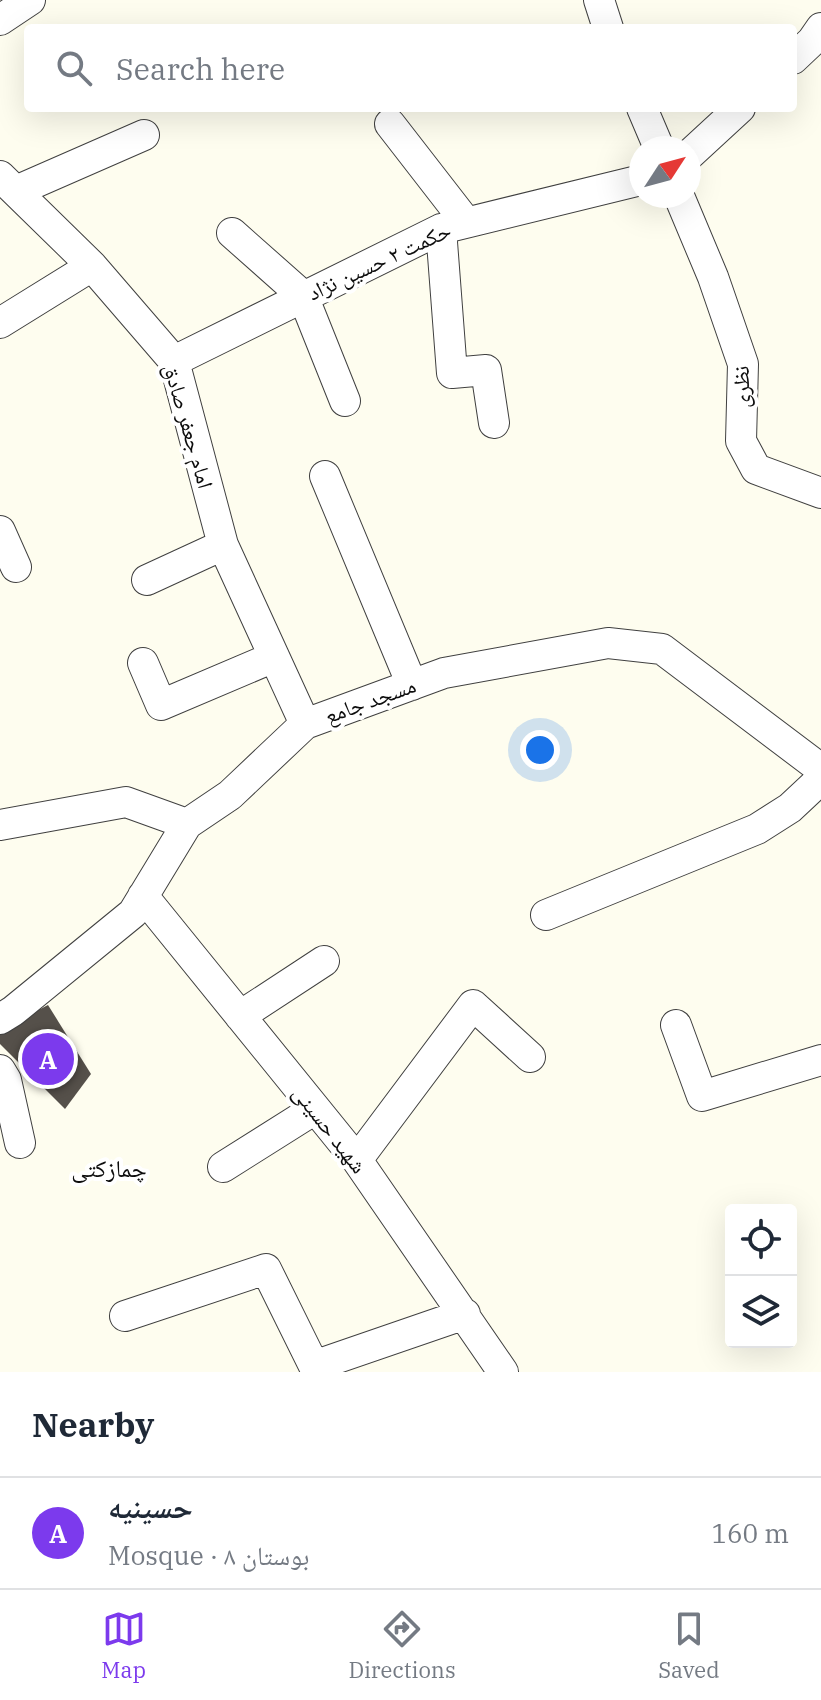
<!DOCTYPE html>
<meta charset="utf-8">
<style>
:root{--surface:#fff;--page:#f6f6f7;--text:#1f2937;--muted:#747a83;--line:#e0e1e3;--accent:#7c3aed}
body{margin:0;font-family:"IBM Plex Serif","Noto Naskh Arabic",serif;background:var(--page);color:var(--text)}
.controls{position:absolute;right:24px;bottom:24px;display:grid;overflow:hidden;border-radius:8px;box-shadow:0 8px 32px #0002}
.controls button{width:72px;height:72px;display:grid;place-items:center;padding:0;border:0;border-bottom:2px solid var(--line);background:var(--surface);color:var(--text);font:40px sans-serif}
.compass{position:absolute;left:629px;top:136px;width:72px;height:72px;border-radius:50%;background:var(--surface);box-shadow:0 8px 32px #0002;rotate:54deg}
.you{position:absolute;left:540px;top:750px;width:28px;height:28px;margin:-20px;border:6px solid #fff;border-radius:50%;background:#1a73e8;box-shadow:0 0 0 12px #1a73e833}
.badge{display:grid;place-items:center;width:52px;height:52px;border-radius:50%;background:var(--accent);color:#fff;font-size:26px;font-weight:700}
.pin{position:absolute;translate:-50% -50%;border:4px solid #fff;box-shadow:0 2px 8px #0006}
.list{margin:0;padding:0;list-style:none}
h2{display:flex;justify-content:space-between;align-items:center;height:104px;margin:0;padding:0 32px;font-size:34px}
h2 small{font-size:26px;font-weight:400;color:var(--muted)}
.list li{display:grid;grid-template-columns:52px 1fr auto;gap:24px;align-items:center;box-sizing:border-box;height:112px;padding:0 32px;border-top:2px solid var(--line)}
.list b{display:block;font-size:30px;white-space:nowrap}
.list p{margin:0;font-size:26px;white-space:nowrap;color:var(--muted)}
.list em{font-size:26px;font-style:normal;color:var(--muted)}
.icon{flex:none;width:44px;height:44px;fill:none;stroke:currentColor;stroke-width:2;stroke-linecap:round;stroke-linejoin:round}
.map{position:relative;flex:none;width:821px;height:1372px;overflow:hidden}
.search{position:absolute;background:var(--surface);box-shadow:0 8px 32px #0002;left:24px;right:24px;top:24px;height:88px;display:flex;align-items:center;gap:20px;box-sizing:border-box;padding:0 28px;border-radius:8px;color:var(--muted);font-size:30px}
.sheet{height:216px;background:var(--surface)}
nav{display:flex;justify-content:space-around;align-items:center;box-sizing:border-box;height:112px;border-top:2px solid var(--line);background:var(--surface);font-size:22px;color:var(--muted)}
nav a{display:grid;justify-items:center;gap:4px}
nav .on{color:var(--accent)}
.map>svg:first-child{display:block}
.building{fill:#55504a}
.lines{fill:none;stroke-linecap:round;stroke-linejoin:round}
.minor-casing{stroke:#404040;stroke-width:32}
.minor{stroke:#fff;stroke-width:30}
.labels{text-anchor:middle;stroke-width:8;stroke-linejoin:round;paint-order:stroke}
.street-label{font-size:22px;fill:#0d0d0d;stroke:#fff}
.neighbourhood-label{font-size:24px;fill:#0d0d0d;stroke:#fff}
</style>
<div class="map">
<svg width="821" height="1372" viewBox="0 0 821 1372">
<rect width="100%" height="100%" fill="#fefdef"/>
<path class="building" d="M48,1005L91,1074L65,1109L0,1044V1030Z"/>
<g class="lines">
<g class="minor-casing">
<path id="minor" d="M599,0L608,28
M0,20L30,0
M793,59L812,41L821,28
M642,108L659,148
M390,124L466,222
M689,155L740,108
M0,176L92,266L174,361L223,545L305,724
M16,191L144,135
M679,196L713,277L743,364L741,441L756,469L821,493
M441,229L452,373L486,370L494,423
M232,233L303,296L345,401
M0,323L92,266
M174,361L441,229L641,180
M325,476L412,685
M0,531L16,567
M147,580L223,545
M143,663L161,705L274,657
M0,825L126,802L187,824
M143,896L357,1160L503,1372
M546,915L757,829L790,808L821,779
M240,1016L324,961
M0,1019L13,1011L133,913L187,824L230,795L305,724L444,673L608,643L662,649L821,769
M676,1025L702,1096L821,1060
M0,1070L6,1080L20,1143
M357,1160L473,1005L530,1057
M223,1167L315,1109
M125,1316L266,1269L314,1366L465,1314"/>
</g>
<use href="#minor" class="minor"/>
</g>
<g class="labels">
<g class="street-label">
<text transform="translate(379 261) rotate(-25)" y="8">حکمت ۲ حسین نژاد</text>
<text transform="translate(741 387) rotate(-91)" y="8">نظری</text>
<text transform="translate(189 426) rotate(74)" y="8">امام جعفر صادق</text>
<text transform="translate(370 700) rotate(-20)" y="8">مسجد جامع</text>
<text transform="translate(330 1129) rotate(52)" y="8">شهید حسینی</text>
</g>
<g class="neighbourhood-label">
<text x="109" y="1177">چمازکتی</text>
</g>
</g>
</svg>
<div class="controls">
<button><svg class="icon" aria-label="locate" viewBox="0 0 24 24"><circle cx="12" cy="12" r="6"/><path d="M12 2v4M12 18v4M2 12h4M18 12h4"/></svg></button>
<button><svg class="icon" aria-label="layers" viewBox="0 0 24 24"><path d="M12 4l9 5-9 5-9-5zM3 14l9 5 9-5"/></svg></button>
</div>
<svg class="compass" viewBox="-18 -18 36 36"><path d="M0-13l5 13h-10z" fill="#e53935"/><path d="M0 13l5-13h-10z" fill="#747a83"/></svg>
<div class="you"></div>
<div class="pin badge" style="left:48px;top:1059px">A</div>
<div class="search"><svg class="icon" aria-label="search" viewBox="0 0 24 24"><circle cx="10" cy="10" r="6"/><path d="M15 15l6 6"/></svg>Search here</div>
</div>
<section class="sheet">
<h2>Nearby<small></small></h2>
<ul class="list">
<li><span class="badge">A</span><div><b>حسینیه</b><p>Mosque · بوستان ۸</p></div><em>160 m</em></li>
</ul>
</section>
<nav>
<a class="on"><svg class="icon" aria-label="map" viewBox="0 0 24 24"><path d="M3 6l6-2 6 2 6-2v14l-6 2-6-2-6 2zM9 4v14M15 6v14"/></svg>Map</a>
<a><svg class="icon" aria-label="directions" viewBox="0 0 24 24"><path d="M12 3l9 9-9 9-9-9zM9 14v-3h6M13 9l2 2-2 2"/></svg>Directions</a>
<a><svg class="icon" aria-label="saved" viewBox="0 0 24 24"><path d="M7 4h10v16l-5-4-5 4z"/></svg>Saved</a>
</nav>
